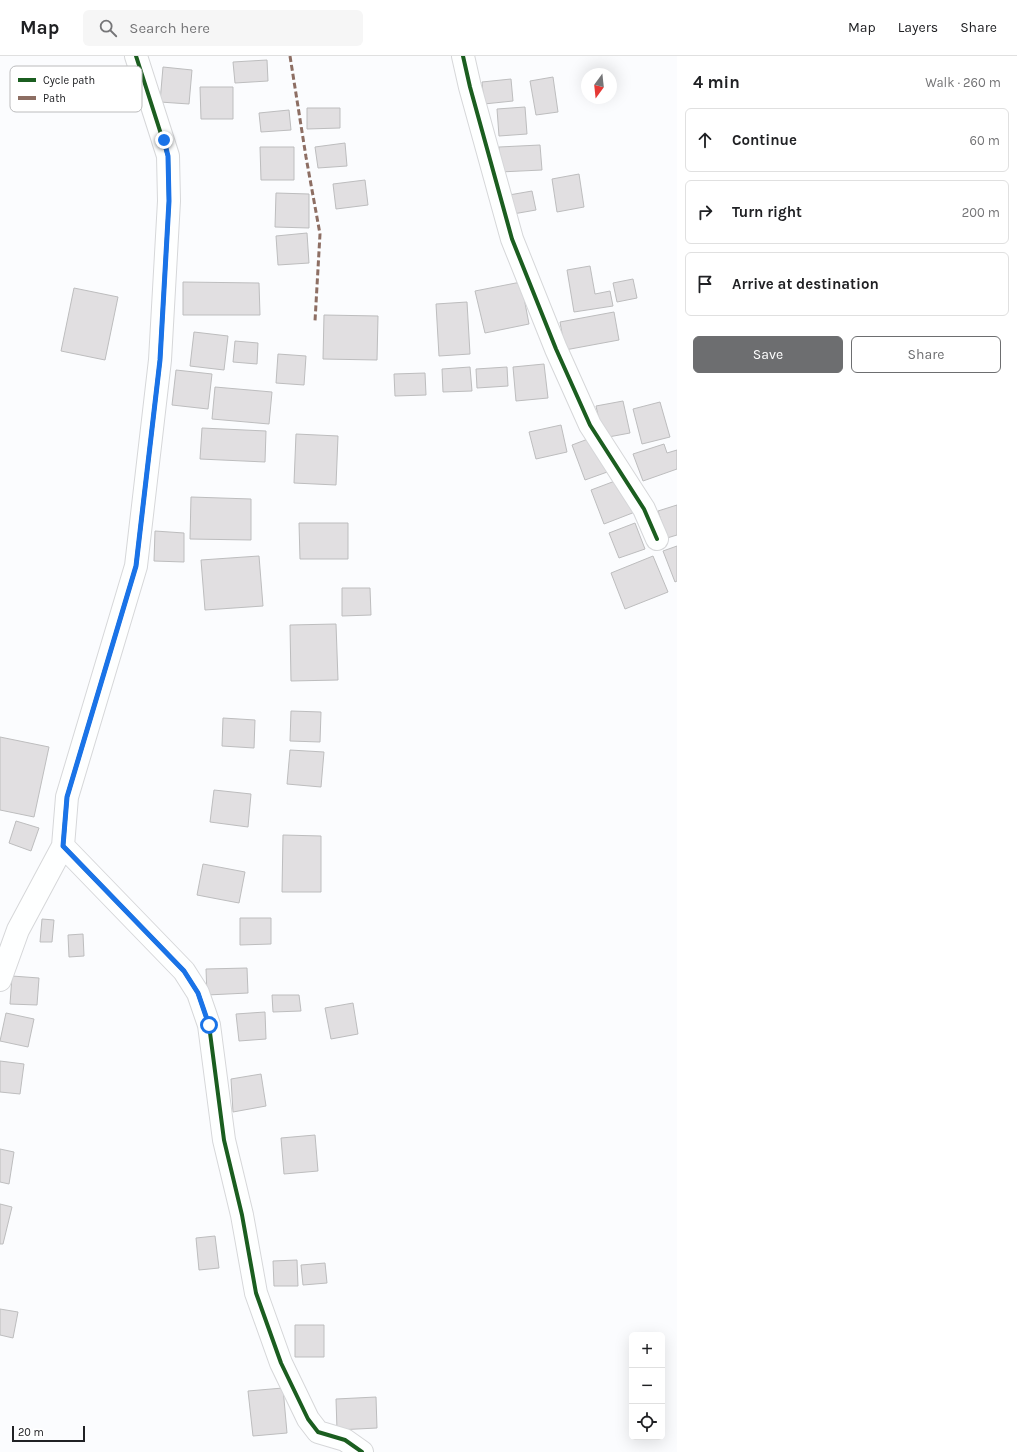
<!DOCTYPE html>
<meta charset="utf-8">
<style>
:root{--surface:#fff;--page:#f6f6f6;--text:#202124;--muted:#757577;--line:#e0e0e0;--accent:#6d6e70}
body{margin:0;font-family:Karla,sans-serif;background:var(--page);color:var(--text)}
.controls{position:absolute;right:12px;bottom:12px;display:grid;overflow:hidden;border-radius:6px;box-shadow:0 4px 16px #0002}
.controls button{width:36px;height:36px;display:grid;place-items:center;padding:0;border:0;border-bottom:1px solid var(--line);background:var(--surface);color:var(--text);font:20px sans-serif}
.compass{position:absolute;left:581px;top:12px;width:36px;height:36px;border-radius:50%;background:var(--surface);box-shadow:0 4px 16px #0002;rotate:195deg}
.scale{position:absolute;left:12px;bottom:10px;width:73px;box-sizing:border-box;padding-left:4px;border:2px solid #202124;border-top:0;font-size:11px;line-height:14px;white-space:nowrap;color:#202124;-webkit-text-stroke:3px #fff;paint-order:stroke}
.stop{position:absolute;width:12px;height:12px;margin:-9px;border:3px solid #1a73e8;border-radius:50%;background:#fff}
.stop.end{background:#1a73e8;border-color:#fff;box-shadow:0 1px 4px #0008}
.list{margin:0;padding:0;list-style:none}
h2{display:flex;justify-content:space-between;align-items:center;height:52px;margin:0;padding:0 16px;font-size:17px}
h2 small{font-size:13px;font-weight:400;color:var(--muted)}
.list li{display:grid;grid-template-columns:26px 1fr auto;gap:12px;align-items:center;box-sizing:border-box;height:64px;margin:0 8px 8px;padding:0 8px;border:1px solid var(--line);border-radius:6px}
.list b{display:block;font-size:15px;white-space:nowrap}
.list em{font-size:13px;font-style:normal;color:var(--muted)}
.actions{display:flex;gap:8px;padding:12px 16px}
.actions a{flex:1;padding:9px 0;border:1px solid var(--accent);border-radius:6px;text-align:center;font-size:14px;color:var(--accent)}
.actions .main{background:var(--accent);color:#fff}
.icon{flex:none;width:22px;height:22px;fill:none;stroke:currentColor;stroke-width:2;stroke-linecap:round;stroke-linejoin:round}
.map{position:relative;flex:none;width:677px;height:1396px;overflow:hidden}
header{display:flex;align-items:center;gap:24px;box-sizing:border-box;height:56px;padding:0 20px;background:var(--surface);border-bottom:1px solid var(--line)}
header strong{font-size:19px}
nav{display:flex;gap:22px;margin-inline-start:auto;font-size:14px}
.search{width:280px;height:36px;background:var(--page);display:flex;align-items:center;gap:10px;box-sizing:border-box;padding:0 14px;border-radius:6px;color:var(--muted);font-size:15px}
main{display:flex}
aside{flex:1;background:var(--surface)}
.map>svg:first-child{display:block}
.building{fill:#e1dfe1;stroke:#bdbdbe}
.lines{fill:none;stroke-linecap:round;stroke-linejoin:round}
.minor-casing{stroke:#d6d7d9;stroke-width:24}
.minor{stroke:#feffff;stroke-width:22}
.quiet{stroke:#8d6e63;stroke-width:3;stroke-dasharray:6 3;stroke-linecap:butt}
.cycleway-casing{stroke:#fff;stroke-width:6}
.cycleway{stroke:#1b5e20;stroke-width:4}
.route{stroke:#1a73e8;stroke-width:5}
.key{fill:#fff;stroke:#bcbcbd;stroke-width:1}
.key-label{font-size:11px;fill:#202124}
</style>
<header>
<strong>Map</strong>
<div class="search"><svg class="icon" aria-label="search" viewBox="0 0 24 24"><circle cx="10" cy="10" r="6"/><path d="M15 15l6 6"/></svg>Search here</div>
<nav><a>Map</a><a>Layers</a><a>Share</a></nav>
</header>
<main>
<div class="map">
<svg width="677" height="1396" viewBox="0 0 677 1396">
<rect width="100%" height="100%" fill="#fbfcfe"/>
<path class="building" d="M267,4L268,25L235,27L233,6Z
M163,11L192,14L189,48L160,46Z
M553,21L558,56L536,59L530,25Z
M511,23L513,45L484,48L482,26Z
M200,31H233V63H201Z
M525,51L527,78L499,80L497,53Z
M307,52H340V72L307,73Z
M289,54L291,74L261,76L259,57Z
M345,87L347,110L318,112L315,91Z
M540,89L542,114L500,116L499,91Z
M260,91H294V124H261Z
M579,118L584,151L557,156L552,123Z
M365,124L368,149L336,153L333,128Z
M532,135L536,154L513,158L509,139Z
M276,137L309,138V172L275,171Z
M307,177L309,207L278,209L276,180Z
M590,210L595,238L610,235L613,250L574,256L567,214Z
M633,223L637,242L617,246L613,227Z
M183,226L259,227L260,259H183Z
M521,226L529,268L485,277L475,235Z
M74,232L118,241L105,304L61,295Z
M467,246L470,298L439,300L436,248Z
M614,256L619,284L565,294L560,266Z
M324,259L378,260L377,304L323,303Z
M194,276L228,280L224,314L190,310Z
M235,285L258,287L257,308L233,306Z
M278,298L306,300L304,329L276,327Z
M544,308L548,342L516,345L513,311Z
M470,311L472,335L443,336L442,313Z
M507,311L508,330L477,332L476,313Z
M176,314L212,318L208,353L172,349Z
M425,317L426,339L395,340L394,318Z
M215,331L272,336L269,368L212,363Z
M623,345L630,377L603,382L596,350Z
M660,346L670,381L642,388L633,353Z
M561,369L567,396L536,403L529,376Z
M202,372L266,375L265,406L200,403Z
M296,378L338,380L336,429L294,427Z
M596,380L610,415L585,424L572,389Z
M664,388L667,397L677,394V413L643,425L633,398Z
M623,422L635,456L604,468L591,434Z
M191,441L251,443V484L190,483Z
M677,449V479L667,482L658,455Z
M299,467H348V503H300Z
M635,467L645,493L619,502L609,477Z
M155,475L184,477V506L154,505Z
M677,490V525L675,526L663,495Z
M259,500L263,550L205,554L201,504Z
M653,500L668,536L625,553L611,517Z
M342,532H370L371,559L342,560Z
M336,568L338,624L291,625L290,569Z
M291,655L321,656L320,686L290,685Z
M223,662L255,664L254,692L222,690Z
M0,681L49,691L34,761L0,754Z
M290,694L324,696L321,731L287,728Z
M214,734L251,738L248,771L210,766Z
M16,765L39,772L31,795L9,787Z
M283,779L321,780V836H282Z
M203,808L245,816L239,847L197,839Z
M240,862H271V888L240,889Z
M42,863L54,864L52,886H40Z
M83,878L84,900L69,901L68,879Z
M247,912L248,937L207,939L206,913Z
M12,920L39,922L37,949L10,948Z
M272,939H299L301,955L273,956Z
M353,947L358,978L331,983L325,952Z
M265,956L266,983L239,985L236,958Z
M6,957L34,963L28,991L0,985Z
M0,1005L24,1008L20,1038L0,1036Z
M261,1018L266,1050L233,1056L231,1023Z
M315,1079L318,1115L284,1118L281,1082Z
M0,1093L14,1096L9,1128L0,1126Z
M0,1148L12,1151L3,1188H0Z
M215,1180L219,1212L199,1214L196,1182Z
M297,1204L298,1230H274L273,1205Z
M325,1207L327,1227L303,1229L301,1209Z
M0,1253L18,1256L13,1282L0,1279Z
M295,1269H324V1301H295Z
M283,1332L287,1377L253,1380L248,1335Z
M376,1341L377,1372L337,1374L336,1343Z"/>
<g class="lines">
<g class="minor-casing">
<path id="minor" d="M136,0L168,100L169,145L160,304L136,510L67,741L63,790L184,915L198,937L209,969L224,1084L242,1159L256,1237L281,1307L308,1363L318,1376L345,1384L362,1396
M463,0L470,31L512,183L556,293L590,369L644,453L657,483
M0,924L18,874L63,790"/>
</g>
<use href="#minor" class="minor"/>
<path class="quiet" d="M290,0L306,101L320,178L315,265"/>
<g class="cycleway-casing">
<path id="cycleway" d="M136,0L168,100L169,145L160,304L136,510L67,741L63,790L184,915L198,937L209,969L224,1084L242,1159L256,1237L281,1307L308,1363L318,1376L345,1384L362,1396
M463,0L470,31L512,183L556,293L590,369L644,453L657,483"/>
</g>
<use href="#cycleway" class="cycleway"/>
</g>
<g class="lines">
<path class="route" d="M164,84L168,100L169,145L160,304L136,510L67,741L63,790L184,915L198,937L209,969"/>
</g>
<rect x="10" y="10" width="132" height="46" rx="6" class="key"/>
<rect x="18" y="22" width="18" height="4" fill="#1b5e20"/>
<rect x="18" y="40" width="18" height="4" fill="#8d6e63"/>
<g class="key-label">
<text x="43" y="28">Cycle path</text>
<text x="43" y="46">Path</text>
</g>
</svg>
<div class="controls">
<button>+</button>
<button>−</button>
<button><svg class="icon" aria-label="locate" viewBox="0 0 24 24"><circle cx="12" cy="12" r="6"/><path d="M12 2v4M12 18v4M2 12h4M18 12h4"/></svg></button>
</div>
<svg class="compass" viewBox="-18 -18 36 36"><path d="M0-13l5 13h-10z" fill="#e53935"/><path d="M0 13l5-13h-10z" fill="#757577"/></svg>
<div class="scale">20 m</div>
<div class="stop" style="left:209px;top:969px"></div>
<div class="stop end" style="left:164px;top:84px"></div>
</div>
<aside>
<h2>4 min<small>Walk · 260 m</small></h2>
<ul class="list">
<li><svg class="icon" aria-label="ahead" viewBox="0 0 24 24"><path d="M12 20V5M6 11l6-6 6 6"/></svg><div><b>Continue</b></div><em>60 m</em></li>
<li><svg class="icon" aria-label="right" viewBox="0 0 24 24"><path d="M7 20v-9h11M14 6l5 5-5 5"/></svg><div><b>Turn right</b></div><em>200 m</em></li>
<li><svg class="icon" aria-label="arrive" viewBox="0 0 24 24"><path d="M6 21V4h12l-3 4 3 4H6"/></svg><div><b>Arrive at destination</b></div></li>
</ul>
<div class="actions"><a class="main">Save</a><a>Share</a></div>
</aside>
</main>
